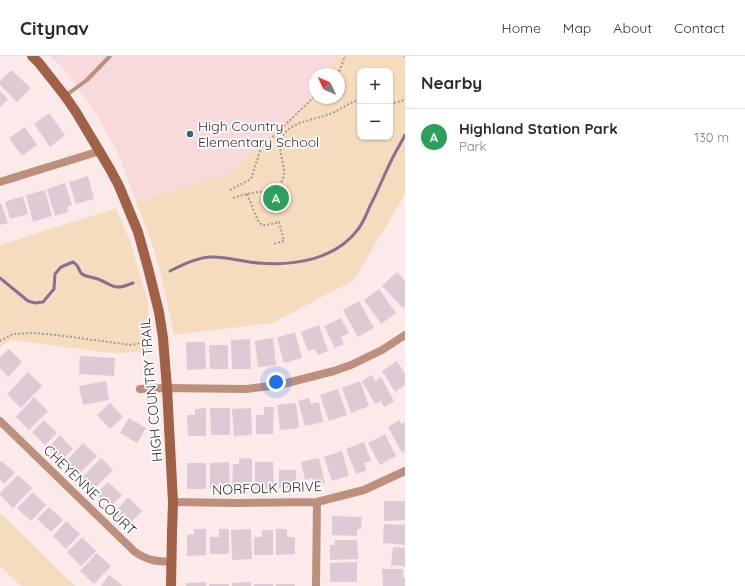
<!DOCTYPE html>
<meta charset="utf-8">
<style>
:root{--surface:#fff;--page:#f7f7f7;--text:#2b2b33;--muted:#7c7c81;--line:#e1e1e2;--accent:#2b687f}
body{margin:0;font-family:Quicksand,sans-serif;background:var(--page);color:var(--text)}
.controls{position:absolute;right:12px;top:12px;display:grid;overflow:hidden;border-radius:8px;box-shadow:0 1px 3px #0004}
.controls button{width:36px;height:36px;display:grid;place-items:center;padding:0;border:0;border-bottom:1px solid var(--line);background:var(--surface);color:var(--text);font:20px sans-serif}
.compass{position:absolute;left:309px;top:12px;width:36px;height:36px;border-radius:50%;background:var(--surface);box-shadow:0 1px 3px #0004;rotate:314deg}
.you{position:absolute;left:276px;top:326px;width:14px;height:14px;margin:-10px;border:3px solid #fff;border-radius:50%;background:#1a73e8;box-shadow:0 0 0 6px #1a73e833}
.badge{display:grid;place-items:center;width:26px;height:26px;border-radius:50%;background:var(--accent);color:#fff;font-size:13px;font-weight:700}
.pin{position:absolute;translate:-50% -50%;border:2px solid #fff;box-shadow:0 1px 4px #0006}
.list{margin:0;padding:0;list-style:none}
h2{display:flex;justify-content:space-between;align-items:center;height:52px;margin:0;padding:0 16px;font-size:17px}
h2 small{font-size:13px;font-weight:400;color:var(--muted)}
.list li{display:grid;grid-template-columns:26px 1fr auto;gap:12px;align-items:center;box-sizing:border-box;height:56px;padding:0 16px;border-top:1px solid var(--line)}
.list b{display:block;font-size:15px;white-space:nowrap}
.list p{margin:0;font-size:13px;white-space:nowrap;color:var(--muted)}
.list em{font-size:13px;font-style:normal;color:var(--muted)}
.map{position:relative;flex:none;width:405px;height:530px;overflow:hidden}
header{display:flex;align-items:center;gap:24px;box-sizing:border-box;height:56px;padding:0 20px;background:var(--surface);border-bottom:1px solid var(--line)}
header strong{font-size:19px}
nav{display:flex;gap:22px;margin-inline-start:auto;font-size:14px}
main{display:flex}
aside{flex:1;background:var(--surface)}
.map>svg:first-child{display:block}
.built{fill:#f9dadc}
.green{fill:#f5dcbe;fill-rule:evenodd}
.lines{fill:none;stroke-linecap:round;stroke-linejoin:round}
.stream{stroke:#887090;stroke-width:3}
.building{fill:#ddcad4}
.path{stroke:#a89b9c;stroke-width:2;stroke-dasharray:2 2;stroke-linecap:butt}
.lane{stroke:#bd907e;stroke-width:4}
.street{stroke:#bd907e;stroke-width:8}
.secondary{stroke:#a16147;stroke-width:10}
.poi-dot{fill:#2b687f;stroke:#fff;stroke-width:1.5}
.labels{text-anchor:middle;stroke-width:3.5;stroke-linejoin:round;paint-order:stroke}
.poi-label{font-size:14px;fill:#362e2f;stroke:#fff;text-anchor:start}
.street-label{font-size:14px;fill:#362e2f;stroke:#fff}
</style>
<header>
<strong>Citynav</strong>
<nav><a>Home</a><a>Map</a><a>About</a><a>Contact</a></nav>
</header>
<main>
<div class="map">
<svg width="405" height="530" viewBox="0 0 405 530">
<rect width="100%" height="100%" fill="#fceaeb"/>
<path class="built" d="M51,0H336L328,18H315V38L230,117L136,146L118,97L97,60L67,17Z"/>
<path class="green" d="M336,0H405V138L354,224L273,267L174,279L163,228L154,193L136,146L230,117L315,38V42H339V18H328ZM360,15H390V81H360Z
M116,152L130,185L147,242L152,296L111,297L11,284L0,291V189Z
M0,457L75,530H21L0,510Z"/>
<g class="lines">
<path class="stream" d="M170,215C182,209 196,202 210,201C226,200 242,206 258,207C294,210 336,204 359,172C364,165 367,157 370,150C378,135 384,119 392,103C396,95 401,87 405,79
M0,222L28,245L35,247L43,246L54,233L55,218L61,211L73,206C79,209 78,214 82,218C86,221 93,221 98,223C115,230 113,235 133,227"/>
</g>
<path class="building" d="M11,14L31,32L17,46L0,29V25Z
M0,35L8,43L0,51Z
M49,57L65,79L50,91L34,68Z
M25,71L37,89L22,100L9,82Z
M88,120L94,143L76,148L69,126Z
M65,127L72,149L67,151L68,156L55,160L47,133Z
M45,134L52,160L33,166L26,139Z
M23,140L28,158L10,163L5,146Z
M0,147H1L8,167L0,169Z
M397,216L405,225V250L403,252L382,230Z
M379,233L396,257L381,268L364,244Z
M359,245L374,272L358,281L343,254Z
M341,262L349,277L341,281L344,288L335,292L324,270Z
M319,269L328,295L318,299L315,293L308,295L301,276Z
M295,276L302,302L284,307L277,282Z
M273,282L276,309L258,311L255,285Z
M250,283L251,313H232L231,284Z
M186,286H205L206,313L187,314Z
M209,289H228V313H210Z
M9,293L22,306L8,321L0,312V301Z
M80,300L115,302L114,320L79,318Z
M397,305L405,318V329L395,336L382,315Z
M28,316L42,330L21,352L7,338Z
M372,319L375,325L381,321L394,345L384,351L381,345L375,348L362,325Z
M106,325L109,344L83,349L79,330Z
M360,325L369,350L351,357L342,332Z
M338,333L347,359L329,365L320,339Z
M34,341L48,355L29,374L16,361Z
M309,342L311,348L319,346L323,366L305,370L298,345Z
M110,347L123,361L110,373L97,359Z
M296,347L299,372L280,374L277,349Z
M264,351H274L273,378H256V359H264Z
M206,352V380H188L187,359H195V353Z
M210,352H230V379H211Z
M251,352L252,379L234,380L232,353Z
M129,362L146,372L137,387L120,377Z
M44,364L57,377L45,389L32,376Z
M399,364L401,368L405,366V395L402,397L388,371Z
M385,378L396,400L380,409L368,387Z
M60,379L73,393L61,405L48,392Z
M364,386L371,405L364,407L367,414L356,418L346,393Z
M83,387L97,400L77,420L64,407Z
M342,395L349,420L332,425L324,401Z
M101,402L113,414L92,435L80,424Z
M239,402L252,403V426H243V433H232L233,408H239Z
M319,402L325,427L314,430L312,422L305,424L301,406Z
M2,405L15,417L4,428L0,424V407Z
M229,406L230,432L210,433V407Z
M255,406H273L274,433H255Z
M187,407H206V433H187Z
M279,414H296V432H279Z
M18,419L32,432L13,452L0,439V437Z
M108,426L122,439L110,451L96,438Z
M33,436L46,449L31,465L17,452Z
M128,441L142,455L127,470L114,457Z
M384,445H405V464L384,465Z
M49,451L63,464L51,476L37,463Z
M332,460L362,461L361,473H357V480L332,479Z
M66,465L80,478L66,493L53,480Z
M384,468L405,469V489L383,487Z
M194,473H206V499L187,500V479L194,478Z
M219,473H229V498H210V481H219Z
M251,473L252,503L232,504L231,474Z
M276,473H287V481H295V498L276,499Z
M262,474H273V499H254V481H262Z
M82,481L96,495L81,510L67,496Z
M335,484H357L358,503L330,504V489H335Z
M393,491L405,492V510L391,509Z
M97,497L111,510L94,528L80,515Z
M357,506V526H330V507Z
M382,513H403V522H405V530H383Z
M109,519L123,530H101Z
M206,526V530H186V527Z
M251,526V530H232V527Z
M209,528H229V530H209Z
M254,528H273V530H254Z
M276,528H295V530H276Z"/>
<g class="lines">
<path class="path" d="M404,0L405,1
M336,18L340,14L345,0
M390,48L402,45L405,42
M230,134L251,123L261,92L315,40
M247,138L258,165L262,169H267L279,166L284,185L273,188
M233,142C239,140 245,138 251,137C260,135 272,137 279,129C291,116 277,100 281,85C285,65 317,64 332,57C342,53 349,46 360,44
M0,285L13,278L34,277L57,279L131,289L149,285"/>
<path class="lane" d="M65,40L87,24L110,0"/>
<path class="street" d="M0,126L100,95
M140,333L167,332L246,333L279,329L334,315L351,309L382,294L405,279
M0,365L135,496C149,505 155,505 171,506
M173,446L235,447L317,446L364,434L405,415
M316,530L317,446"/>
<path class="secondary" d="M32,0L39,7L65,40L76,56L110,113L119,130L138,176L148,212L159,256L163,282L167,332L173,446L172,477L171,530"/>
</g>
<circle class="poi-dot" cx="190" cy="78" r="4"/>
<g class="labels">
<g class="poi-label">
<text x="198" y="75">High Country<tspan x="198" dy="16">Elementary School</tspan></text>
</g>
<g class="street-label">
<text transform="translate(151 334) rotate(-95)" y="5">HIGH COUNTRY TRAIL</text>
<text transform="translate(267 432) rotate(-2)" y="5">NORFOLK DRIVE</text>
<text transform="translate(90 434) rotate(44)" y="5">CHEYENNE COURT</text>
</g>
</g>
</svg>
<div class="controls">
<button>+</button>
<button>−</button>
</div>
<svg class="compass" viewBox="-18 -18 36 36"><path d="M0-13l5 13h-10z" fill="#e53935"/><path d="M0 13l5-13h-10z" fill="#7c7c81"/></svg>
<div class="you"></div>
<div class="pin badge" style="left:276px;top:142px;background:#2e9e5b">A</div>
</div>
<aside>
<h2>Nearby<small></small></h2>
<ul class="list">
<li><span class="badge" style="background:#2e9e5b">A</span><div><b>Highland Station Park</b><p>Park</p></div><em>130 m</em></li>
</ul>
</aside>
</main>
